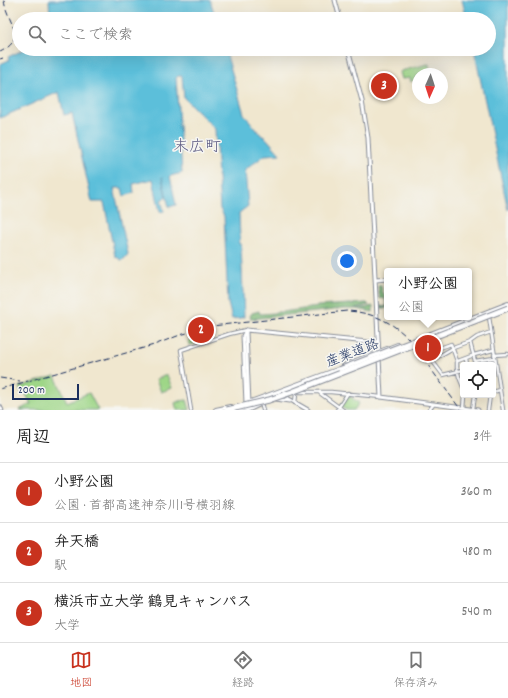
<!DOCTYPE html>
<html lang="ja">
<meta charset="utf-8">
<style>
:root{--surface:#fff;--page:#f6f6f6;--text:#222;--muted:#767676;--line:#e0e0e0;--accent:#c8321e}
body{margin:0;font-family:Dekko,"Klee One",sans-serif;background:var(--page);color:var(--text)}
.controls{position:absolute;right:12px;bottom:12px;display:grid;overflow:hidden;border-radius:4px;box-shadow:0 4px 16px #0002}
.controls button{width:36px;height:36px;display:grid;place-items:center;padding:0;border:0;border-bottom:1px solid var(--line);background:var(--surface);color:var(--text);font:20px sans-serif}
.compass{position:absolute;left:412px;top:68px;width:36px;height:36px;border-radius:50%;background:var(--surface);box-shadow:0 4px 16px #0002;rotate:183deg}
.scale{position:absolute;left:12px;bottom:10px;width:67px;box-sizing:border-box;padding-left:4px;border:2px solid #1b2f5e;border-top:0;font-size:11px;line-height:14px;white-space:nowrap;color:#1b2f5e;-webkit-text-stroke:3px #f6f6f2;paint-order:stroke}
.you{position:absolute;left:347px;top:261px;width:14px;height:14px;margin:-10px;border:3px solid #fff;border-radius:50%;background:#1a73e8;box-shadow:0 0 0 6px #1a73e833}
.badge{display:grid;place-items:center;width:26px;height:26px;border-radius:50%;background:var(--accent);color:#fff;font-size:13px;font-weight:700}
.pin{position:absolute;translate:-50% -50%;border:2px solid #fff;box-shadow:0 1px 4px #0006}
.popup{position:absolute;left:384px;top:268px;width:88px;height:52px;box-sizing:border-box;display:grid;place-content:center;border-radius:4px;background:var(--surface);filter:drop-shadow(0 1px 3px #0005);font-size:13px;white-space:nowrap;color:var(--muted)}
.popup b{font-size:15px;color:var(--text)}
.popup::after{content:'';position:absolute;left:50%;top:100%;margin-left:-8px;border:8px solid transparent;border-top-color:var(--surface)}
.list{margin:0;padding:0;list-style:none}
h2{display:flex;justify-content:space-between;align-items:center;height:52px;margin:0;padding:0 16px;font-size:17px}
h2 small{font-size:13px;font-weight:400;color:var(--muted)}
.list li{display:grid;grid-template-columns:26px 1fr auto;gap:12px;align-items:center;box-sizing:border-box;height:60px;padding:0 16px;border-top:1px solid var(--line)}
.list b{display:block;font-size:15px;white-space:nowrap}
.list p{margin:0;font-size:13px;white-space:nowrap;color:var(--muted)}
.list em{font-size:13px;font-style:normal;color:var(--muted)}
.icon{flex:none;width:22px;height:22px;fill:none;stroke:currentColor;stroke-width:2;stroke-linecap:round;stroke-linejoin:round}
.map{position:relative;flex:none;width:508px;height:410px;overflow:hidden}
.search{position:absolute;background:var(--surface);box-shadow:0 4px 16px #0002;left:12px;right:12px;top:12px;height:44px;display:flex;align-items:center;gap:10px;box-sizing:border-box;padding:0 14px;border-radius:22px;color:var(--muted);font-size:15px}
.sheet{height:232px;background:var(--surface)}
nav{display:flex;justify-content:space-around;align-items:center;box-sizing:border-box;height:56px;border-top:1px solid var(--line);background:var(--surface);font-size:11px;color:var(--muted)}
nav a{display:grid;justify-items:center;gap:2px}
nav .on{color:var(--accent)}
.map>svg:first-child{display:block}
.green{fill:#9ed687;stroke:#5c8272}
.forest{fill:#7eb774;stroke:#4c7369}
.water{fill:#5cbfda;stroke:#3c779c}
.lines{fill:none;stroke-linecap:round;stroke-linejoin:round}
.minor-casing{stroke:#868b96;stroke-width:4.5}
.tertiary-casing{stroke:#868b96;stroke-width:5}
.primary-casing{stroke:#868b96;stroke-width:6}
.motorway-casing{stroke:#868b96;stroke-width:7}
.minor{stroke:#fff;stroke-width:2.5}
.tertiary{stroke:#fff;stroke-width:3}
.primary{stroke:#fff;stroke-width:4}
.motorway{stroke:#fff;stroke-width:5}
.rail{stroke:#1b2f5e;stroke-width:1;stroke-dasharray:6 3;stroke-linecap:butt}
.primary-bridge-casing{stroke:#868b96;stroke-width:6;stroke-linecap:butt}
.motorway-bridge-casing{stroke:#868b96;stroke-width:7;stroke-linecap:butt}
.primary-bridge{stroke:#fff;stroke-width:4}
.motorway-bridge{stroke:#fff;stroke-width:5}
.labels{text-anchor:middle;stroke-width:3;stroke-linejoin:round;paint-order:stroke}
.street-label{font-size:14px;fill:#1b2f5e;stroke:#f6f6f2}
.quarter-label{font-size:16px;fill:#5c5a82;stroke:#f6f6f2}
</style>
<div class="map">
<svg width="508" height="410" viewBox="0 0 508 410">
<rect width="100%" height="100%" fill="#f6f6f2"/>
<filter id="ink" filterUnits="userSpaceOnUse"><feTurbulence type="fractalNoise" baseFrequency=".025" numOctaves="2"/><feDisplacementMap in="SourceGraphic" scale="8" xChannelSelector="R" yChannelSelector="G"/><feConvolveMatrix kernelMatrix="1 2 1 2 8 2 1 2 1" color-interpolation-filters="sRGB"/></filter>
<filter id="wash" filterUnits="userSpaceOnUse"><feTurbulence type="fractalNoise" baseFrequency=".012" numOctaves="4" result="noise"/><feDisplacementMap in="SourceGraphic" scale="16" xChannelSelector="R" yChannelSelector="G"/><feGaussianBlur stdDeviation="0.9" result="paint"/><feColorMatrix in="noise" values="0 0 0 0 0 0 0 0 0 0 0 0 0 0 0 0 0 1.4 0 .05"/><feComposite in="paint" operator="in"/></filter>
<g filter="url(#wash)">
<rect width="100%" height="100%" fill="#f0e7cf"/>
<path class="green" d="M428,64L430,65H429L430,74H418V76L411,82L410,78L402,79L400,72L401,71Z
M201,333L203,341L190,345L188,341L192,339V336Z
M167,375L172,388L161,392L156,379Z
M55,376L67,402L89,393L98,410H19L31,404L25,392H21L19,387Z
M348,395L359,403L354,410H346L340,406Z
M187,400L190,410H177L175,403L179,401L180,403V401Z"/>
<path class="forest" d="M380,284L387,304V308H381V305L382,307L387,306L385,299L382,298L380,299L378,287Z
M367,303L369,305L355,308H365L373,306V312L357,309H343L251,319L250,316L252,313L259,311L260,314L275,313V312H282L317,307V306Z"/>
<path class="water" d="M49,0H210L216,19H50Z
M462,0H508V210L474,49H489V19H467Z
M25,49H225L244,114L261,135L266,138L280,154L265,155L245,170L248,206L239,213L240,240H239V244L241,245L244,317H241V318L232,319L228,303L224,216L220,209L215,129L184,98L182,76H178L176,78L182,173L170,176L176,205L169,207L162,177L166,197L161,200L164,211L160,212L153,179L133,184L134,193L124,196L122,188H114L128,254L124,259L121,260L115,256L104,202H92L72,113L64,115L59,92L0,118V64L9,60L8,57Z"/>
</g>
<g filter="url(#ink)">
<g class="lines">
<g class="minor-casing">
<path id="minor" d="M489,317L503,410
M422,347L443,375L463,370
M426,353L451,344L457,361V368L459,377L463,387
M494,355L508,354
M466,358L467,365
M432,360L453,348L470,342
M458,361L474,355L493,350
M475,361L494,358
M476,365L470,342L477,337L491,332
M343,366L346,364L398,344
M297,392H331L381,397
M319,392L321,394L343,410
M493,392L500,390
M261,403L263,410
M295,403L297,385
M0,406L2,410
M464,408L465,395
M473,409L475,395
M191,410L181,350L229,334L246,330
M337,410L348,393
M429,410L434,404
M488,410L490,395"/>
</g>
<g class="tertiary-casing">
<path id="tertiary" d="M335,0L340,19
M348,49L362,101L368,138L381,397L478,410
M376,280L387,279
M246,330L378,343
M246,332L249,404
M282,395L308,410
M276,399L290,401
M245,410L246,403L243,336L246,330"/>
</g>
<g class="primary-casing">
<path id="primary" d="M428,335L508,304
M248,403L340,369
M216,410L230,407
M247,410L262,403"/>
</g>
<g class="motorway-casing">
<path id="motorway" d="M239,410L242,409"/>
</g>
<use href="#minor" class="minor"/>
<use href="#tertiary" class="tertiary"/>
<use href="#primary" class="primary"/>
<use href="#motorway" class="motorway"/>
<path class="rail" d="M0,52C29,38 6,21 4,0
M0,59L3,58
M0,378L20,381
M0,389L154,345L180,335L212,326L347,311C371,312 391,321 408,338L461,410"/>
<g class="primary-bridge-casing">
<path id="primary-bridge" d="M340,369L428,335"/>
</g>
<g class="motorway-bridge-casing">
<path id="motorway-bridge" d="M227,410L269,400L292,392L508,308"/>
</g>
<use href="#primary-bridge" class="primary-bridge"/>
<use href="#motorway-bridge" class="motorway-bridge"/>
</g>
</g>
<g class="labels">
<g class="street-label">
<text transform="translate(352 352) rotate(-21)" y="5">産業道路</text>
</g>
<g class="quarter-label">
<text x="197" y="151">末広町</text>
</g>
</g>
</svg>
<div class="controls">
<button><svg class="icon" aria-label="locate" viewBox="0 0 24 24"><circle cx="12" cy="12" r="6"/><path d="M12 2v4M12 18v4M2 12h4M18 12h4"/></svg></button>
</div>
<svg class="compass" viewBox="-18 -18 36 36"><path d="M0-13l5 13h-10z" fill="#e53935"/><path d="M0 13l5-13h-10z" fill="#767676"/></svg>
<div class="scale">200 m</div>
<div class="you"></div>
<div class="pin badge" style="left:428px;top:348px">1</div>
<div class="popup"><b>小野公園</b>公園</div>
<div class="pin badge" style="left:201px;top:330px">2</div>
<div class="pin badge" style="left:384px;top:86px">3</div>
<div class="search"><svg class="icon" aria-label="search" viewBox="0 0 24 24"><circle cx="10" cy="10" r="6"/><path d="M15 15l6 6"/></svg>ここで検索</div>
</div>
<section class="sheet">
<h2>周辺<small>3件</small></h2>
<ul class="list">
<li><span class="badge">1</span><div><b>小野公園</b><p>公園 · 首都高速神奈川1号横羽線</p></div><em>360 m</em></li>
<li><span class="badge">2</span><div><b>弁天橋</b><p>駅</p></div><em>480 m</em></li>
<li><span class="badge">3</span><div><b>横浜市立大学 鶴見キャンパス</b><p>大学</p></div><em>540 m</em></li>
</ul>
</section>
<nav>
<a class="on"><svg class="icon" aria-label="map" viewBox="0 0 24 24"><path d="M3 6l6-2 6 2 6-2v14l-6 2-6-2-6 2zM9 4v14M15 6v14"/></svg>地図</a>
<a><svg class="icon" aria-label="directions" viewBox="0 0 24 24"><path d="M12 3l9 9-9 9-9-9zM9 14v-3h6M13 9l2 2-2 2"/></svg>経路</a>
<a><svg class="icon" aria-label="saved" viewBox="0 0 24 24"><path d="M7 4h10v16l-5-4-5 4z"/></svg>保存済み</a>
</nav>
